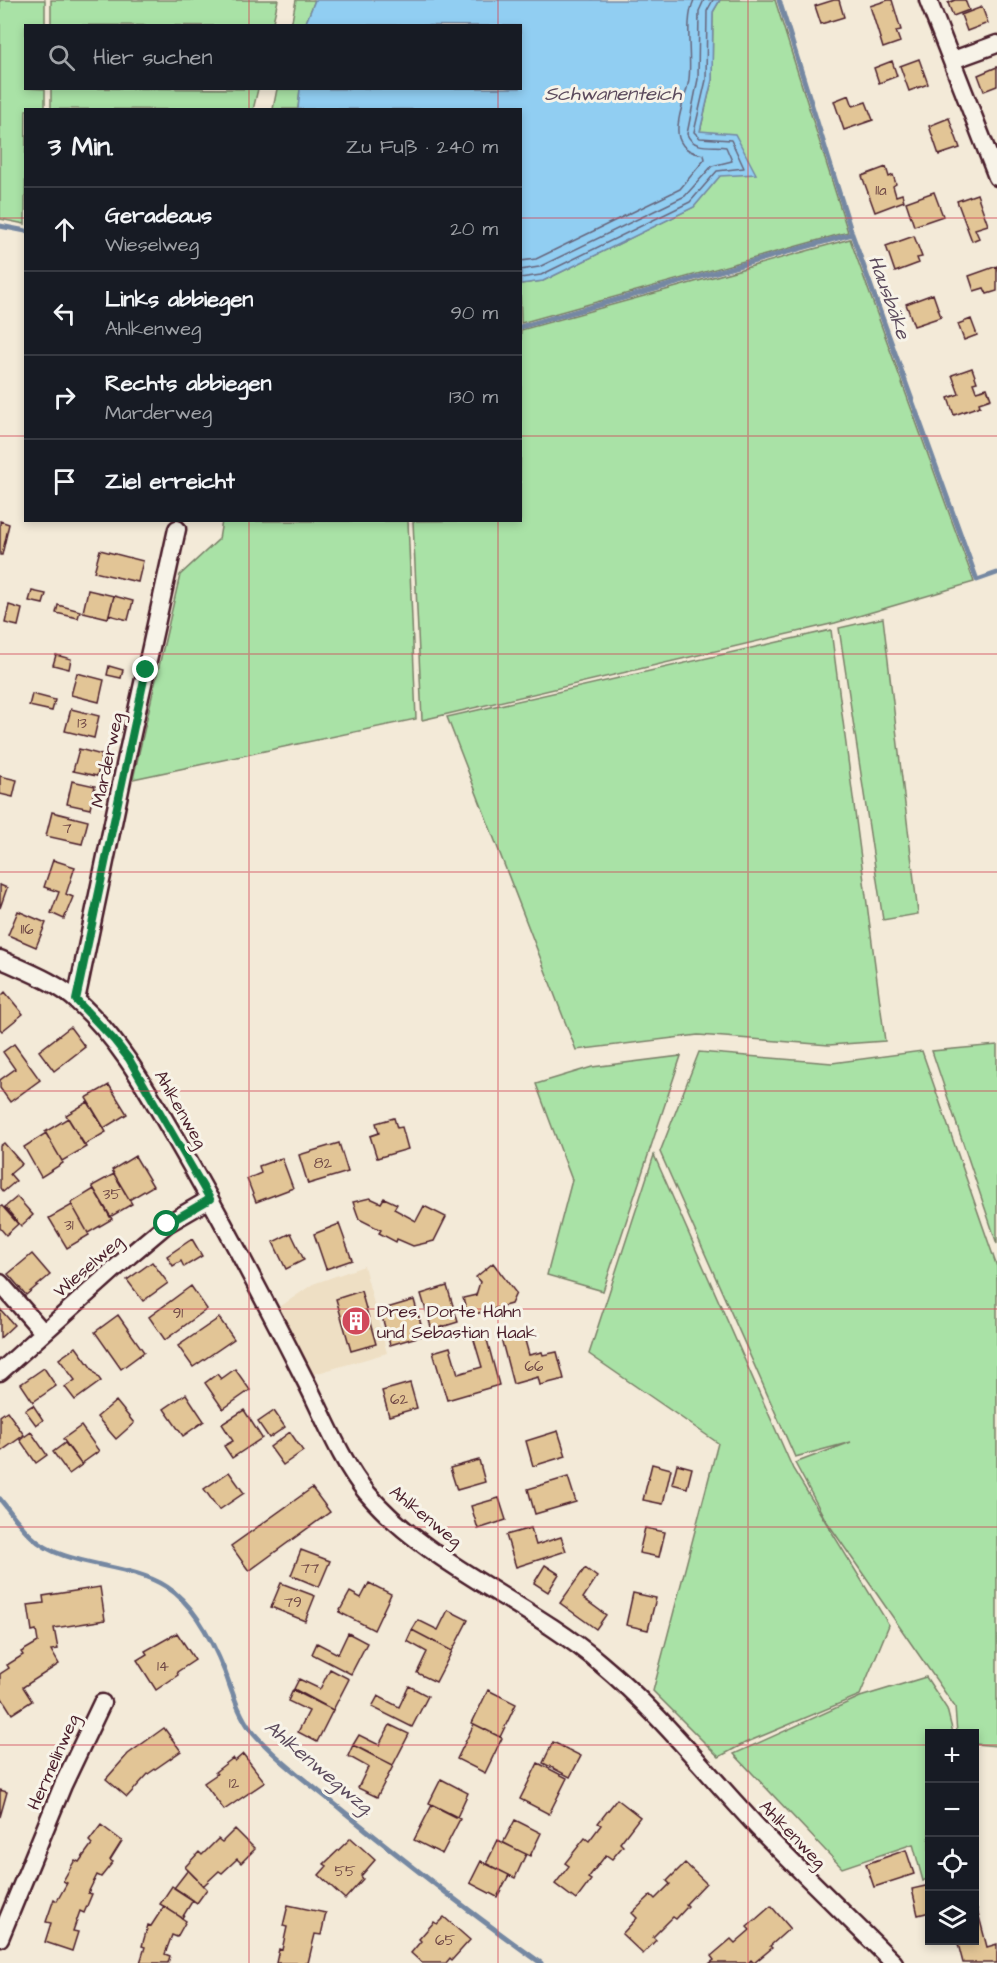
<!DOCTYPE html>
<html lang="de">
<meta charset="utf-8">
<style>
:root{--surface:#171b24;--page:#242831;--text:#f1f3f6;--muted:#9ea1a6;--line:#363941}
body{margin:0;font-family:"Architects Daughter",sans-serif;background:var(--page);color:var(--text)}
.controls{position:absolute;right:18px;bottom:18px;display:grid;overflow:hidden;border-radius:0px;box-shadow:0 3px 9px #0003}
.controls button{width:54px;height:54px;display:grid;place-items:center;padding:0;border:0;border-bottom:2px solid var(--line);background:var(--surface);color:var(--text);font:30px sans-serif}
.stop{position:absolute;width:18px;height:18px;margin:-14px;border:4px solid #0b8043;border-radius:50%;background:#fff}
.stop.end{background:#0b8043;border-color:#fff;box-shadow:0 2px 6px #0008}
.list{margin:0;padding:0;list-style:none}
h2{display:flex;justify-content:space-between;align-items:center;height:78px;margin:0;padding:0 24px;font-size:26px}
h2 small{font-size:20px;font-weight:400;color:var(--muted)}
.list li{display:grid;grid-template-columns:39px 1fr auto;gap:18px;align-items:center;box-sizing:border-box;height:84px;padding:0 24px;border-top:2px solid var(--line)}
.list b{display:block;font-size:22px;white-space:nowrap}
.list p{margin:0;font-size:20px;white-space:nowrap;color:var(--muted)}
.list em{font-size:20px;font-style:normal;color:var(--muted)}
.icon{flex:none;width:33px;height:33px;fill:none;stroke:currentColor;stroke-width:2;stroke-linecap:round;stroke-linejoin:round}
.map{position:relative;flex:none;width:997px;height:1963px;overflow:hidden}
.search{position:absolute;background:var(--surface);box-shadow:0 3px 9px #0003;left:24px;top:24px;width:498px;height:66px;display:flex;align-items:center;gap:15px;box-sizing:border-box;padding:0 21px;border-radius:0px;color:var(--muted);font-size:22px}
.panel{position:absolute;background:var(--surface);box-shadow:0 3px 9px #0003;left:24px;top:108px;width:498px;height:414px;border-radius:0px}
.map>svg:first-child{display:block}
.built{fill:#eedfc4}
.green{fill:#a9e2a6;stroke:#7a8068;stroke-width:1.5}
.water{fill:#91cef2;stroke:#7588a2;stroke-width:1.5}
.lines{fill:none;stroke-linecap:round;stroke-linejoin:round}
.shore{stroke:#66657b;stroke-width:1.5}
.stream{stroke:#7588a2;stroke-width:5}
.building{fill:#e2c596;stroke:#4a1f2b;stroke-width:1.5}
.minor-casing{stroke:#4a1f2b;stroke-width:21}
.minor{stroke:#f7f3e8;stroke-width:16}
.route{stroke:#0b8043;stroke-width:8}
.grid{fill:none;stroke:#d1495b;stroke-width:1.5;stroke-opacity:0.55}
.labels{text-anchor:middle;stroke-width:6;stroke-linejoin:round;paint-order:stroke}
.number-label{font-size:15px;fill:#704846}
.street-label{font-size:18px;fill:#4a1f2b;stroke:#f7f3e8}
.poi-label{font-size:18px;fill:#4a1f2b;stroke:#f7f3e8;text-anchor:start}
.water-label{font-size:20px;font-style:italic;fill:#5c4b5d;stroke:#f7f3e8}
</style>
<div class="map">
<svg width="997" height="1963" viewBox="0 0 997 1963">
<rect width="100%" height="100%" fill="#f3ead8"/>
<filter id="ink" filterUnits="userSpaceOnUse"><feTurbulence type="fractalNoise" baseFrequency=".0167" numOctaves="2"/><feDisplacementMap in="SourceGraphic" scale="12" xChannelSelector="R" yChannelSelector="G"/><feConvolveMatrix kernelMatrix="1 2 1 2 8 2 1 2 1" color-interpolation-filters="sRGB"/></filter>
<g filter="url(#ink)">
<path class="built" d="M364,1266L387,1353L304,1377L271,1313L313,1284Z"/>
<path class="green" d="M0,0H45V25L26,26V88L45,89V109L26,110L25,224L0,219Z
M51,0H278L272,26L51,25Z
M296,0H315L305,25L291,26Z
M720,0H775L848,232L521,323L520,284L543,281L694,207L720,176L700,132L712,80L713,12Z
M51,89V88L258,89L253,110L51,109Z
M277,89H300L298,109H273Z
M850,239L974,582L835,623L422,720L413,521L520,520L521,330Z
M222,521H408L416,719L133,779L180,575L219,539Z
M883,618L918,914L883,920L839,628Z
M831,630L885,1041L829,1045L698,1035L576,1050L447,717Z
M997,1045V1244L932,1051Z
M922,1051L997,1267V1746L975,1744L974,1734L957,1733L955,1707L825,1519L795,1463L851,1442L795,1457L660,1152L699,1052L832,1063Z
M681,1056L603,1291L547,1275L572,1180L536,1084L592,1067Z
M654,1155L793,1469L889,1625L860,1695L745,1743L719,1757L653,1691L718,1443L589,1354Z
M926,1677L947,1709L953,1733L930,1734L929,1877L923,1881L913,1844L842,1868L734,1754L860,1697Z"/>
<path class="water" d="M315,0H720L713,12L712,80L700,131L735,134L756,174L720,176L694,207L543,281L521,284L520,110L298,109L300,89L520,88V26L305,25Z"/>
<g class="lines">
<path class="shore" d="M520,261L536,259L680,189L705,159L704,155C693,153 683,150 679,138C674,122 687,95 689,79C692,55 684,21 694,0
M520,270L539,267L685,196L712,166L732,161L726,147C712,145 693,150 687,134L698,79L699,11L704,0
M520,278L541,275L690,202L717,171L744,168L731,140L700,138L694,132L706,80L707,11L713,0"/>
<path class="stream" d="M779,0L852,234L977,580L997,573
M0,226L26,231
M520,327L852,234
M0,1499C10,1511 20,1526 32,1537C65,1569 127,1561 167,1587C195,1605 213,1642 225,1672C232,1691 238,1713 251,1730C277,1761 312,1785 343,1811C407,1863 473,1915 541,1963"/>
</g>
<path class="building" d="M834,0H839L844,17L821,24L815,6Z
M888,0H892L901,30L896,31L900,42L883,48L870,6Z
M955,0H965L969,10L953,16L948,3Z
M982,7L988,23L967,31L961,15Z
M919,59L928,84L909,91L900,66Z
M892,61L897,76L879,83L874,68Z
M997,67V86L984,91L978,75Z
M849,95L853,106L866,102L873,120L844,130L834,101Z
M949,118L960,148L939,155L929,126Z
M886,167L889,177L893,175L896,184L893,186L896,196L902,194L904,201L875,212L862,176Z
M934,192L943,216L914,226L906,202Z
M977,194L988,225L975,229L979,238L972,241L957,201Z
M914,236L922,257L917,258L919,263L895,272L886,246Z
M997,266V291L987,294L984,288L974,291L969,276Z
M933,294L941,317L914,326L906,304Z
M971,319L977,335L964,340L958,324Z
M972,368L977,382L973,383L976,391L987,388L991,399L979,403L980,406L954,415L948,398L959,394L952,375Z
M0,521L9,524L2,555H0Z
M100,550L143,561L138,582L94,572Z
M88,590L114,596L108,618L83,612Z
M32,591L46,594L43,604L29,601Z
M114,596L133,601L128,620L109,615Z
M9,605L22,609L18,626L5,623Z
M58,605L80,611L78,618L56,613Z
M56,655L71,659L69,669L53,665Z
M109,666L123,670L121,678L107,675Z
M77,673L104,680L99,702L71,695Z
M32,694L55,700L52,711L29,706Z
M71,709L99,716L94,738L65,731Z
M79,749L102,755L97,776L73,771Z
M0,776L17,780L13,797L0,794Z
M72,781L95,786L90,809L67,804Z
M52,812L88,821L82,844L46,836Z
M53,860L75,867L66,894L73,897L64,919L51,913L59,892L44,887Z
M0,885L7,888L0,908Z
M18,911L46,923L36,947L8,935Z
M5,992L23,1014L2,1031L0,1029V997Z
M70,1027L85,1047L54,1071L39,1051Z
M14,1044L40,1080L10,1102L0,1088V1080L15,1069L3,1052Z
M109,1085L127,1114L104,1128L86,1098Z
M88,1102L106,1132L84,1145L66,1115Z
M68,1118L86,1147L62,1161L45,1132Z
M394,1118L397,1128L402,1127L408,1149L377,1158L370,1136L379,1133L376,1123Z
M46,1133L63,1163L41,1177L24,1147Z
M4,1143L22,1164L10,1174L16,1181L3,1192L0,1188V1146Z
M339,1143L348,1172L308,1184L299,1155Z
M135,1156L153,1186L129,1200L112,1170Z
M282,1158L293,1188L256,1202L247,1179L261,1173L259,1166Z
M114,1174L132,1204L110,1217L92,1186Z
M94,1189L112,1219L88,1233L71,1203Z
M17,1197L33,1215L21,1226L5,1207Z
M370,1198L381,1203L384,1198L397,1204L394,1209L416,1221L424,1206L446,1217L434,1241L413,1246L397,1239L396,1242L379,1233L381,1230L359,1219L353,1202Z
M72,1205L89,1235L67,1248L49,1218Z
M2,1206L18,1224L6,1235L0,1228V1207Z
M339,1224L352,1260L326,1269L314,1234Z
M291,1233L304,1260L286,1269L273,1242Z
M192,1239L202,1256L184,1267L181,1261L173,1266L167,1256Z
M32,1254L50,1275L26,1295L8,1274Z
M152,1262L168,1283L143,1301L127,1280Z
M493,1263L516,1293L511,1304L468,1316L463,1298L476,1295L480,1282L476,1277Z
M191,1286L207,1309L165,1340L149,1317Z
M447,1286L458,1322L432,1330L421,1294Z
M361,1291L376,1344L351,1351L336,1299Z
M414,1300L424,1335L390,1345L380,1310Z
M0,1309L14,1325L0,1338Z
M118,1315L144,1352L121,1369L95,1332Z
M219,1318L234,1339L193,1367L178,1346Z
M523,1333L529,1355L542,1352L543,1355L557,1352L564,1379L540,1385L538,1377L513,1384L501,1338Z
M486,1336L499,1385L447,1400L433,1352L450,1347L458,1374L482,1367L474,1340Z
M76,1347L101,1381L75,1400L65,1387L75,1380L59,1359Z
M44,1368L56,1386L33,1402L21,1384Z
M235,1369L250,1390L223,1409L205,1383L217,1374L221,1379Z
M410,1383L417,1408L389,1416L382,1391Z
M186,1394L204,1421L183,1436L164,1409Z
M116,1401L134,1423L116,1439L97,1417Z
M33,1405L43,1420L36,1425L25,1410Z
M244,1410L262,1438L232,1458L224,1446L233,1441L222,1424Z
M7,1411L24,1435L0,1452V1416Z
M274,1411L285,1427L269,1438L258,1422Z
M81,1426L99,1451L81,1464L63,1439Z
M558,1431L566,1456L533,1466L526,1441Z
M31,1432L47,1455L36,1463L20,1440Z
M290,1432L303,1451L283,1465L270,1447Z
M65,1443L81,1464H83L69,1474L53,1452Z
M479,1460L485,1482L457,1490L450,1468Z
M652,1464L671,1469L663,1504L643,1500Z
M677,1464L692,1468L687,1488L672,1484Z
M229,1472L244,1493L219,1510L204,1489Z
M568,1477L576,1502L535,1514L528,1489Z
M312,1488L330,1512L249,1571L231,1546Z
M499,1498L506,1520L478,1529L471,1506Z
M531,1528L536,1545L561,1537L566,1551L516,1567L506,1535Z
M645,1528L665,1532L659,1557L639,1553Z
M301,1550L330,1561L319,1587L291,1575Z
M545,1565L559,1574L548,1592L534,1583Z
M585,1568L597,1577L583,1598L606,1615L596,1629L560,1603Z
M281,1583L315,1596L305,1621L271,1607Z
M369,1583L391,1594L374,1630L339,1612L350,1592L361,1598Z
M100,1587L105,1620L54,1628L58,1649L51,1650L59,1664L23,1687L32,1701L12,1714L0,1695V1674L9,1668L7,1665L23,1655L21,1652L38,1642L36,1630L32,1631L28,1605L44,1603L43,1596Z
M633,1593L656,1598L648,1630L626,1625Z
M448,1610L468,1620L452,1651L412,1630L418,1620L438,1630Z
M412,1630L452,1651L436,1682L417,1673L427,1652L407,1641Z
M177,1633L195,1660L177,1672L178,1675L156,1690L137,1660L147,1654L145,1651Z
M348,1633L367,1643L351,1674L312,1654L317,1643L338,1654Z
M330,1669L349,1679L333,1710L294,1689L299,1679L320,1689Z
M409,1686L428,1696L412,1727L372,1707L378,1696L399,1707Z
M293,1690L333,1710L317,1742L298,1732L309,1711L288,1701Z
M488,1690L516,1704L500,1737L472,1723Z
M474,1724L502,1738L485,1773L457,1759Z
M390,1725L409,1734L393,1765L353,1745L359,1735L379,1745Z
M164,1728L181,1751L148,1774L127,1797L106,1779L128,1754Z
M553,1742L581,1756L570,1777L543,1763Z
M353,1745L393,1766L377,1797L358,1788L368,1767L348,1756Z
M243,1754L265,1782L224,1810L204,1783L217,1774L215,1772L233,1758L235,1761Z
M538,1763L567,1778L549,1814L520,1799Z
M441,1779L468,1793L457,1817L429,1803Z
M0,1790L7,1792L0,1817Z
M617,1799L640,1817L620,1843L623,1846L612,1859L606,1855L588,1878L591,1880L576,1900L555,1884L569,1866L565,1863L585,1838L589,1841L601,1825L598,1823Z
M432,1805L460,1819L442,1854L414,1840Z
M515,1820L541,1833L530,1856L503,1843Z
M101,1825L122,1841L110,1860L113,1862L101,1877L97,1875L88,1893L92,1894L84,1913L80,1911L73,1931L78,1932L72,1951L45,1942L51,1923L46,1922L54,1899L57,1901L67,1883L63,1881L75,1860L79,1862L92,1844L89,1841Z
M235,1829L255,1849L241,1863L237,1859L222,1873L219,1871L203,1886L185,1867L199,1852L202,1855L218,1839L222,1842Z
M351,1838L375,1860L361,1876L363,1879L345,1899L319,1875L327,1866L324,1864Z
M498,1840L526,1854L515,1878L486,1864Z
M906,1850L914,1874L874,1887L866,1864Z
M481,1861L509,1875L497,1897L470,1883Z
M685,1863L706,1883L686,1904L688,1906L676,1919L673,1917L653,1937L656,1940L643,1954L622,1934L637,1918L632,1913L651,1895L655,1899L670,1884L667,1881Z
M188,1870L207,1889L197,1903L174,1888Z
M930,1885V1912L918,1915L912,1889Z
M172,1886L193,1900L182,1918L160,1904Z
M288,1905L326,1913L321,1935L315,1934L308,1963H276L279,1949L282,1950L287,1927L283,1926Z
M164,1906L186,1921L177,1937L172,1935L165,1954L170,1956L168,1963H140L145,1947L142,1946L148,1925L151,1926Z
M771,1906L790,1928L770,1946L772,1948L754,1963L751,1960L748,1963H710L714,1960L711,1956L731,1939L735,1943L750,1930L747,1927Z
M977,1909L987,1947L997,1944V1963H963L957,1940H974V1910Z
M444,1917L470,1940L452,1960L450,1958L446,1963H422L411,1953L421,1941L419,1939L434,1922L437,1924Z"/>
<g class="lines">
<g class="minor-casing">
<path id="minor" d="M928,0L997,177
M953,60L997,44
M0,959C26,971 57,982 78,1002C120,1040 146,1088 174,1136C220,1215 263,1297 304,1378C324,1416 340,1460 367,1493C428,1565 529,1602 600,1663C660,1713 708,1775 762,1832C805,1876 850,1919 894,1963
M76,1000L127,756L177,529
M0,1283L43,1332
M0,1372L129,1256L167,1224L210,1199
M0,1938L63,1785L102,1703"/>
</g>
<use href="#minor" class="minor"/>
</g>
</g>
<g class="lines" filter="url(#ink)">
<path class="route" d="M146,670L76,1000L114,1040L129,1059L210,1199L167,1224"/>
</g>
<path class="grid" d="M249,0V26M498,0V26M748,0V1963M249,88V110M498,88V110M0,218H26M520,218H997M0,436H26M520,436H997M249,520V1963M498,520V1963M0,654H997M0,872H997M0,1091H997M0,1309H997M0,1527H997M0,1745H930M974,1745H997"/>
<defs>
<g id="building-disc" transform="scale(1.5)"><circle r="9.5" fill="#d1495b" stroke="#f7f3e8"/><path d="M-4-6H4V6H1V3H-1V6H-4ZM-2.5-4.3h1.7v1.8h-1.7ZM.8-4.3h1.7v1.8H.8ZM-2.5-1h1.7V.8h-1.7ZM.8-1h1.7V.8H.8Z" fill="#fff"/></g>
</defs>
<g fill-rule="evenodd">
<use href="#building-disc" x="356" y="1321"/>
</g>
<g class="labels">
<g class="number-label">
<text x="881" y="195">11a</text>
<text x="82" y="728">13</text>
<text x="67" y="833">7</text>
<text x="27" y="934">116</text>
<text x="323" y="1168">82</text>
<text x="112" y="1199">35</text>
<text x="69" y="1230">31</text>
<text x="178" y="1318">91</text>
<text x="534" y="1371">66</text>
<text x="399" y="1404">62</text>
<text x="310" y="1573">77</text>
<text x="293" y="1607">79</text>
<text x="163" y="1671">14</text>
<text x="234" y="1788">12</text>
<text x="345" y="1876">55</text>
<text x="445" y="1945">65</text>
</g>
<g class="street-label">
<text transform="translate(107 760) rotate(-78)" y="6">Marderweg</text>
<text transform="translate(181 1109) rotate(60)" y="6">Ahlkenweg</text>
<text transform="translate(88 1266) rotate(-41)" y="6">Wieselweg</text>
<text transform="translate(426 1516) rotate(39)" y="6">Ahlkenweg</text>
<text transform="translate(53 1762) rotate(-66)" y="6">Hermelinweg</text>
<text transform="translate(793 1834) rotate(46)" y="6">Ahlkenweg</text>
</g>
<g class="poi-label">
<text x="377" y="1317">Dres. Dorte Hahn<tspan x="377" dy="21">und Sebastian Haak</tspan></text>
</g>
<g class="water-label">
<text x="613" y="100">Schwanenteich</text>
<text transform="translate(890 297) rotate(70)" y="7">Hausbäke</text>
<text transform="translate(320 1767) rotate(40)" y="7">Ahlkenwegwzg.</text>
</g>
</g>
</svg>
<div class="controls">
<button>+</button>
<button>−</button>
<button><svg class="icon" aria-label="locate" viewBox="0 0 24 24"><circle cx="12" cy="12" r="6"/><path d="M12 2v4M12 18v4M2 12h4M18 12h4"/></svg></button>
<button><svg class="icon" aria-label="layers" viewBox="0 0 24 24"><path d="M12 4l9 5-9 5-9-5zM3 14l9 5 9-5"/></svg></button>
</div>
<div class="stop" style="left:167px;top:1224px"></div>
<div class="stop end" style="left:146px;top:670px"></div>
<div class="search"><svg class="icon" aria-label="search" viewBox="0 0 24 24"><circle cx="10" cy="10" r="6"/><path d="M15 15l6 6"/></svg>Hier suchen</div>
<section class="panel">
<h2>3 Min.<small>Zu Fuß · 240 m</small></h2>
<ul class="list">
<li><svg class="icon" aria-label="ahead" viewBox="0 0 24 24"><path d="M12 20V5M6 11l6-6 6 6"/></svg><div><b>Geradeaus</b><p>Wieselweg</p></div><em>20 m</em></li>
<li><svg class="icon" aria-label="left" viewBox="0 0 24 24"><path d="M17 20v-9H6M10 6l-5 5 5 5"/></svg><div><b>Links abbiegen</b><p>Ahlkenweg</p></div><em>90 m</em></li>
<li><svg class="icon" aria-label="right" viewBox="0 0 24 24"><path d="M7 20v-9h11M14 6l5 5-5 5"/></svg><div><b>Rechts abbiegen</b><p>Marderweg</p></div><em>130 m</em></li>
<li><svg class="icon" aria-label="arrive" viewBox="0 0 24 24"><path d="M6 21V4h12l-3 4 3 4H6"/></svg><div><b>Ziel erreicht</b></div></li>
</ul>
</section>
</div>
